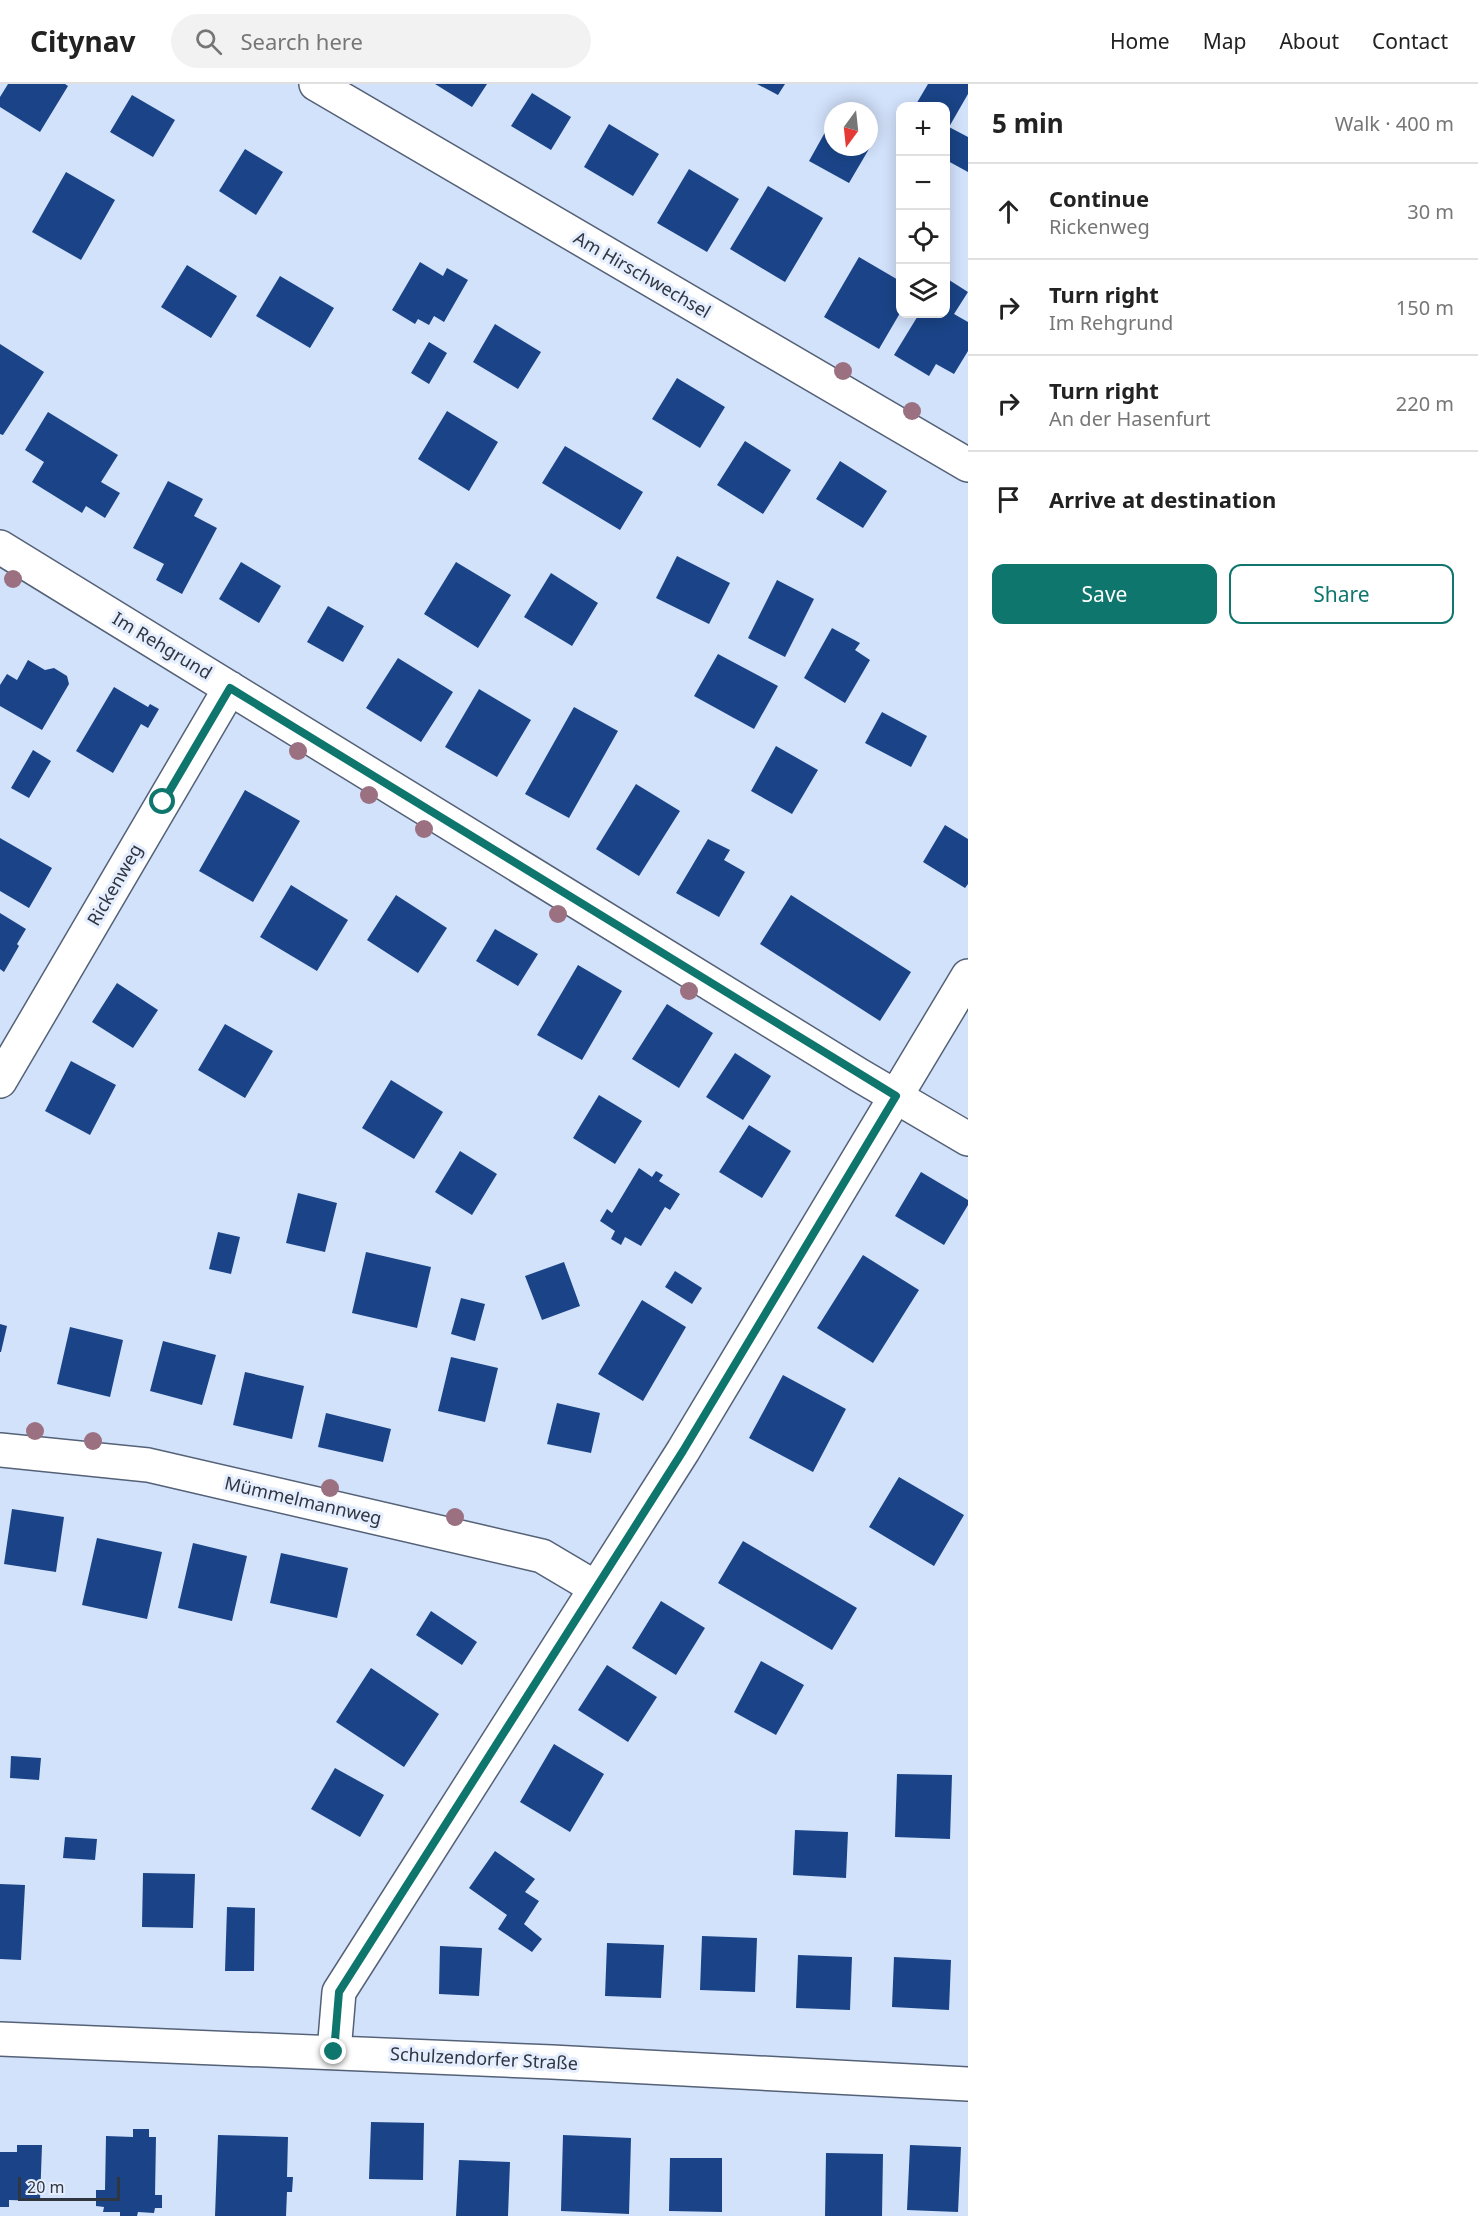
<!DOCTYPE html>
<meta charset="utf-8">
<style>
:root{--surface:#fff;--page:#f2f2f2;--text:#222;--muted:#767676;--line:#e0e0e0;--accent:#0f766e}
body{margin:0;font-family:"Noto Sans",sans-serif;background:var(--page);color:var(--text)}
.controls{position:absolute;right:18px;top:18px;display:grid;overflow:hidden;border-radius:12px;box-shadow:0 3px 15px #0003}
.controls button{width:54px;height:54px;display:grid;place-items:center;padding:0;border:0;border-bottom:2px solid var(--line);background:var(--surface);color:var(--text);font:30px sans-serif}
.compass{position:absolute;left:824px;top:18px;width:54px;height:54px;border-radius:50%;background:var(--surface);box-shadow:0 3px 15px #0003;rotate:195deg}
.scale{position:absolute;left:18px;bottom:15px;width:102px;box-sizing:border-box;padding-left:6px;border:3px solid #303640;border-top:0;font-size:16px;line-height:21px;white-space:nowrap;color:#303640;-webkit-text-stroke:4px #e5eefe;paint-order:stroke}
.stop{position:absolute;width:18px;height:18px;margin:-14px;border:4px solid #0f766e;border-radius:50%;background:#fff}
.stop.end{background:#0f766e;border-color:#fff;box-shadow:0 2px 6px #0008}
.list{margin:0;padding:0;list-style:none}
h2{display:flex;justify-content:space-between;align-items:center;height:78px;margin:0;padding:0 24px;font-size:26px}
h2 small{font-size:20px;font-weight:400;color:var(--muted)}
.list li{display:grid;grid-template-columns:39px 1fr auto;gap:18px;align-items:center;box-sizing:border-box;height:96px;padding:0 24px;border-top:2px solid var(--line)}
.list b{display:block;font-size:22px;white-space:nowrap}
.list p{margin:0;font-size:20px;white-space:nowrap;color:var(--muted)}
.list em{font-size:20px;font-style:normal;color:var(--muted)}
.actions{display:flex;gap:12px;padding:18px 24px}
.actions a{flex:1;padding:14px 0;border:2px solid var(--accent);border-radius:12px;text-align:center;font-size:21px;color:var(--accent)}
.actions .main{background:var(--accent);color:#fff}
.icon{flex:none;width:33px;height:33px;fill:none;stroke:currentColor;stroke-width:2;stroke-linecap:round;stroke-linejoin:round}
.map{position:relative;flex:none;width:968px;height:2132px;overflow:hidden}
header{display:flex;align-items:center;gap:36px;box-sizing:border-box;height:84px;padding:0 30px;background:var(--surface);border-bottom:2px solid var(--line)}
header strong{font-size:28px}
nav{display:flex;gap:33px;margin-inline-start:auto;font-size:21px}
.search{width:420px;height:54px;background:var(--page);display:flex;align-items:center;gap:15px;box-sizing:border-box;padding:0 21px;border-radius:33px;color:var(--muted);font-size:22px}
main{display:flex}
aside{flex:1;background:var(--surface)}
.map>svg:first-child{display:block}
.building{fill:#1a4487}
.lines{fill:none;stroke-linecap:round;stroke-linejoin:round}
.minor-casing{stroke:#546177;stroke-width:36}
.minor{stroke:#fff;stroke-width:33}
.tree{fill:#9b7181}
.route{stroke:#0f766e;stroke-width:8}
.labels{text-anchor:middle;stroke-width:6;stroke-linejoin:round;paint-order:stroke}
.street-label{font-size:18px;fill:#303640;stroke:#e5eefe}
</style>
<header>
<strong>Citynav</strong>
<div class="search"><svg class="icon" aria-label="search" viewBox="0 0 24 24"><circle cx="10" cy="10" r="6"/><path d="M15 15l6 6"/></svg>Search here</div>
<nav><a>Home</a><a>Map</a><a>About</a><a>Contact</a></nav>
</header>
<main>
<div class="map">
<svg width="968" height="2132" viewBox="0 0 968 2132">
<rect width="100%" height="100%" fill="#d2e2fb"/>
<path class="building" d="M8,0H65L68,2L40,48L0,23V13Z
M435,0H487L472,23Z
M757,0H785L778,11Z
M928,0H968V10L949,43L968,53V88L946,76V22H915Z
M532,9L571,33L551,66L511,42Z
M132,11L175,36L153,73L110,48Z
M833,34V63H869V50L876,53L849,99L809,77Z
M609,40L659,70L633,112L584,83Z
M245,65L283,88L256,131L219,107Z
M689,85L739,115L707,168L657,139Z
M66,88L115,116L81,176L32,148Z
M768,102L823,134L785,198L730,165Z
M859,173L900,197V229L879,265L824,233Z
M420,178L443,192L447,184L468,196L444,238L434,232L429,241L418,235L415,240L392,226Z
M187,181L237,212L211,254L161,223Z
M280,192L334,224L310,264L256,232Z
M946,194L968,208L954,230L968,238V267L954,290L936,280L929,292L894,271L919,230H946Z
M495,240L541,268L518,305L473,278Z
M429,258L447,269L429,300L411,289Z
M0,260L44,288L3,351L0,350Z
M677,294L725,323L700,364L652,335Z
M447,327L498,358L469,407L418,375Z
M48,328L118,371L101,398L120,409L105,434L86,422L82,429L32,398L44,378L25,366Z
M745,357L791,386L763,430L717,401Z
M565,362L643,408L620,446L542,399Z
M840,377L887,407L863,444L816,415Z
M168,397L203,415L194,432L217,444L182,510L156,496L164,480L133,464Z
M677,472L730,499L709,540L656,514Z
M241,478L281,502L259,539L219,515Z
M456,478L511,511L478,564L424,530Z
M551,489L598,519L572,562L524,533Z
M777,496L814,515L785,573L748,554Z
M328,522L364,542L343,578L307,558Z
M832,544L860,559L855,566L870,576L845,619L804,594Z
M718,570L778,602L754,645L694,612Z
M398,574L453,608L421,658L366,624Z
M28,576L45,586L54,584L67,592L69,600L42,646L0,622V601L7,590L17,596Z
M114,603L148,623L150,620L159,625L148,644L141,640L113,689L76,667Z
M479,605L531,636L497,693L445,663Z
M574,623L618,647L569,734L525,710Z
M882,628L927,652L911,683L865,659Z
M776,662L818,686L792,730L751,707Z
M33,666L51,677L29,714L11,704Z
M636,700L680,727L639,792L596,765Z
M245,706L300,737L253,818L199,787Z
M945,741L968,755V800L965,804L923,778Z
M0,754L52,784L29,824L0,807Z
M708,755L730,766L724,776L745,788L719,833L676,809Z
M291,801L348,836L317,887L260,853Z
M396,811L447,844L418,889L367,856Z
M791,811L911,888L880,937L760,860Z
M0,829L26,845L17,860L19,862L4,888L0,885Z
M495,845L538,870L518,902L476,877Z
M578,881L622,907L582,976L537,951Z
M117,899L158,926L133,964L92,938Z
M667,920L713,949L679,1004L632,975Z
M225,940L273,967L245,1014L198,986Z
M735,969L771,992L743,1036L706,1013Z
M71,977L116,1001L90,1051L45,1027Z
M391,996L443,1028L414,1075L362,1044Z
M599,1011L642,1037L615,1080L573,1054Z
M749,1041L791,1067L762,1114L719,1088Z
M460,1067L497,1090L472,1131L435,1108Z
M639,1084L652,1093L656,1087L663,1091L659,1097L680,1110L670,1126L665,1123L641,1162L625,1153L621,1161L611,1155L615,1147L600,1137L607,1125L612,1129Z
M921,1088L968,1116V1121L944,1161L895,1132Z
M298,1109L337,1119L325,1168L286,1159Z
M218,1148L240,1153L231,1190L209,1185Z
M366,1168L431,1183L417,1244L352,1229Z
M863,1171L919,1206L873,1279L817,1244Z
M564,1178L580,1222L542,1236L525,1192Z
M675,1187L702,1204L692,1220L665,1203Z
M461,1214L485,1220L475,1257L451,1250Z
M642,1216L686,1243L643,1317L598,1290Z
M0,1240L7,1242L1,1268H0Z
M70,1243L123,1256L110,1313L57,1300Z
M163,1257L216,1271L202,1321L150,1307Z
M451,1273L498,1284L485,1338L438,1327Z
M245,1288L304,1302L292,1355L233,1341Z
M783,1291L846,1325L813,1388L749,1354Z
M557,1319L600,1329L591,1369L547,1360Z
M326,1329L391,1345L383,1378L318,1363Z
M899,1393L964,1431L934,1482L869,1443Z
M12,1425L64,1433L56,1488L4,1480Z
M97,1454L162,1468L147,1535L82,1521Z
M743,1457L857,1524L832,1566L718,1499Z
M193,1459L247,1472L232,1537L178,1524Z
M281,1469L348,1484L337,1534L270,1519Z
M661,1517L705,1544L676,1591L632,1564Z
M431,1527L477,1558L462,1581L416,1551Z
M761,1577L804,1601L776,1651L734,1628Z
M607,1581L657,1613L628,1658L578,1626Z
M371,1584L439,1630L404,1683L336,1638Z
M554,1660L604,1690L570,1748L520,1718Z
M11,1672L41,1674L39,1696L10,1694Z
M335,1684L384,1711L360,1753L311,1725Z
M897,1690L952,1691L950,1755L895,1753Z
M795,1746L848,1748L846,1794L793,1791Z
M65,1753L97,1755L95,1776L63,1774Z
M495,1767L535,1795L525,1808L539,1817L524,1840L542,1855L532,1868L498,1845L507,1831L469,1804Z
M143,1789L195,1790L193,1844L142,1843Z
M0,1800L25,1801L21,1876L0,1875Z
M227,1823L255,1824L254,1887H225Z
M702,1852L757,1854L755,1908L700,1906Z
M607,1859L664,1861L661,1914L605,1912Z
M440,1862L482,1864L479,1912L439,1910Z
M798,1871L852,1873L850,1926L796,1924Z
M894,1873L951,1876L949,1926L892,1923Z
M371,2038L424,2039L423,2096L369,2095Z
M133,2045H149V2053H156L155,2111H162V2124H155L154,2129L138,2128L137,2132H120V2128H103L104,2123L96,2122V2106H105L106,2052L133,2053Z
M218,2051L288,2053L287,2093H293L292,2108H287L286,2132H215Z
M563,2051L631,2054L629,2130L561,2127Z
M17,2061H42L40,2117L9,2116V2123H0V2068H17Z
M910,2061L961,2063L958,2128L907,2126Z
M826,2069L883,2070L882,2132H825Z
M670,2074H722V2128L669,2127Z
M459,2076L510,2078L508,2132H456Z"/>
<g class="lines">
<g class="minor-casing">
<path id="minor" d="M316,0L968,381
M0,463L859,991L968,1055
M0,997L230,604
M0,1366L148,1381L542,1472L596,1504
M0,1955L552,1978L968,2000
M334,1968L339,1908L683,1367L968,892"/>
</g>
<use href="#minor" class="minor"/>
</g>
<g class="tree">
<circle cx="843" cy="287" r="9"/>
<circle cx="912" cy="327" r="9"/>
<circle cx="13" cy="495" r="9"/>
<circle cx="298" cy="667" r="9"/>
<circle cx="369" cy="711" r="9"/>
<circle cx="424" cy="745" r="9"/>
<circle cx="558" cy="830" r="9"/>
<circle cx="689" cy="907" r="9"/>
<circle cx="35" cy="1347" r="9"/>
<circle cx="93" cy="1357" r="9"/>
<circle cx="330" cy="1404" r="9"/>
<circle cx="455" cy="1433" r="9"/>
</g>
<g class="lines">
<path class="route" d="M163,718L230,604L896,1012L683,1367L339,1908L334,1968"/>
</g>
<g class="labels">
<g class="street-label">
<text transform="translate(642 191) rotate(30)" y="6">Am Hirschwechsel</text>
<text transform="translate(162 562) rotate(31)" y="6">Im Rehgrund</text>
<text transform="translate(115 801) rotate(-60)" y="6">Rickenweg</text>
<text transform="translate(303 1417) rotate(13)" y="6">Mümmelmannweg</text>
<text transform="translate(484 1975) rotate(3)" y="6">Schulzendorfer Straße</text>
</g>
</g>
</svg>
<div class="controls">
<button>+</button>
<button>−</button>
<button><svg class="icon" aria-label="locate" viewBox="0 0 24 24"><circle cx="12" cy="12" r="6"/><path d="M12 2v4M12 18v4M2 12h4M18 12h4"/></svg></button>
<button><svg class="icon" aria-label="layers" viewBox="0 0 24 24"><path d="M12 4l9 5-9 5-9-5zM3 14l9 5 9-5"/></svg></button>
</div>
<svg class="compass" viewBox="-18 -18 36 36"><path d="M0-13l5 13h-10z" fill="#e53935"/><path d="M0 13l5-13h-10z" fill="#767676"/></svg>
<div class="scale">20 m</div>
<div class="stop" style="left:163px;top:718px"></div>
<div class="stop end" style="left:334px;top:1968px"></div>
</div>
<aside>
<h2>5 min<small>Walk · 400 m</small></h2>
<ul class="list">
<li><svg class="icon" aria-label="ahead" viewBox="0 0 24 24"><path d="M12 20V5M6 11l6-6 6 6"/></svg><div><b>Continue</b><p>Rickenweg</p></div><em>30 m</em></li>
<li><svg class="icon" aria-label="right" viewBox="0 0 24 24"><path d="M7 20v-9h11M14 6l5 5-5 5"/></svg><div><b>Turn right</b><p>Im Rehgrund</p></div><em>150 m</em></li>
<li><svg class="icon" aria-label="right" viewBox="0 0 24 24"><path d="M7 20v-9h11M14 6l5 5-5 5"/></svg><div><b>Turn right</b><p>An der Hasenfurt</p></div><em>220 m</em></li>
<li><svg class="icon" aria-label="arrive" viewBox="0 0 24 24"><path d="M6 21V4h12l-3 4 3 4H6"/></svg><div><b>Arrive at destination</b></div></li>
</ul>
<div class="actions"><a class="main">Save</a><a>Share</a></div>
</aside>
</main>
